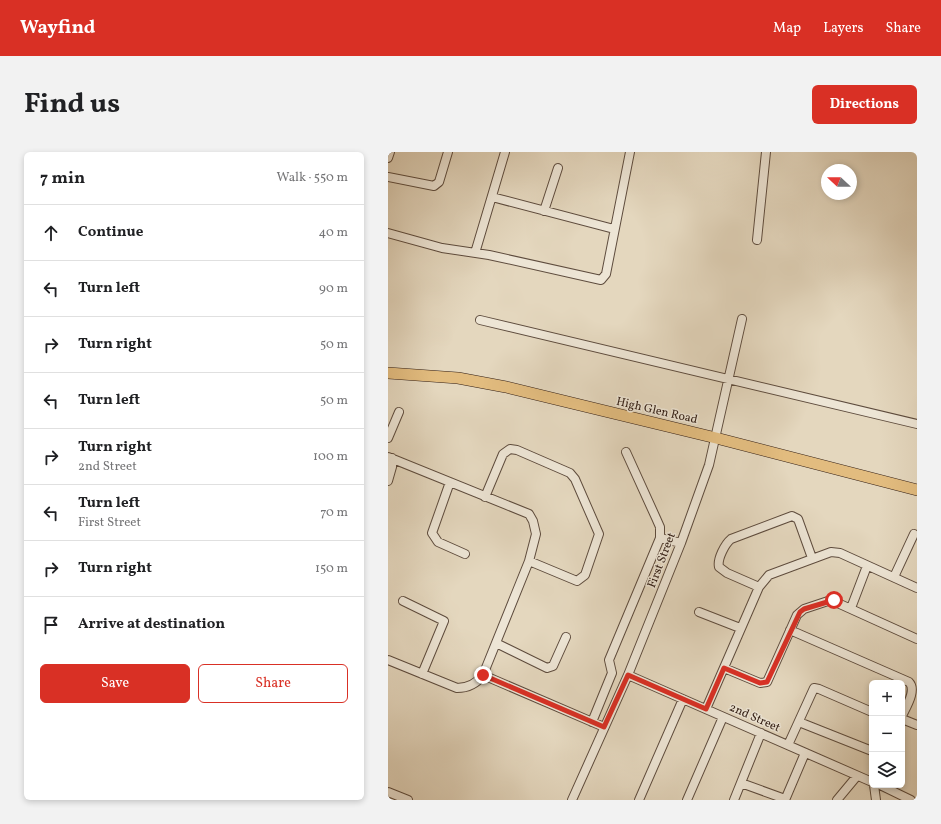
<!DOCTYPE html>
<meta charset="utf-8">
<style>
:root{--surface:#fff;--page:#f2f2f2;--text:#202124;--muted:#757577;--line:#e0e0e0;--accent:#d93025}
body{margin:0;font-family:Vollkorn,serif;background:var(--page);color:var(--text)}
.controls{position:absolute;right:12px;bottom:12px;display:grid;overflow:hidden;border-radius:6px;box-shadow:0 2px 6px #0003}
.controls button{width:36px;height:36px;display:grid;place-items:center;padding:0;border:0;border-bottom:1px solid var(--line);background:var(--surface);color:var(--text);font:20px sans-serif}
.compass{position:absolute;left:433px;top:12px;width:36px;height:36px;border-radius:50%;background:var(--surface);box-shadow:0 2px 6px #0003;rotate:292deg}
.stop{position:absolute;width:12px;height:12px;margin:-9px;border:3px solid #d93025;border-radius:50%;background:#fff}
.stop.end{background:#d93025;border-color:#fff;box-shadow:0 1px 4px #0008}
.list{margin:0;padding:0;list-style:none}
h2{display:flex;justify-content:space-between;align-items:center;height:52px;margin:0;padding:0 16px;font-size:17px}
h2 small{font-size:13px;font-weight:400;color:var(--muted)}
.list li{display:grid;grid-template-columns:26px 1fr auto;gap:12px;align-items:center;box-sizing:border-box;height:56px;padding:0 16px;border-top:1px solid var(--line)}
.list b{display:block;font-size:15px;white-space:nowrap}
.list p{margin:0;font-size:13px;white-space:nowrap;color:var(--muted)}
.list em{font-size:13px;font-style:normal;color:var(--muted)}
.actions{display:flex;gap:8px;padding:12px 16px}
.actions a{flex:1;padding:9px 0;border:1px solid var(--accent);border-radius:6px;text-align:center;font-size:14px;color:var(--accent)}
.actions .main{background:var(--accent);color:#fff}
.icon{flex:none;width:22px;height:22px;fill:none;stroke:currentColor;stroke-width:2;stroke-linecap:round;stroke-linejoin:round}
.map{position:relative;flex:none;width:529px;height:648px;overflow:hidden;border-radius:6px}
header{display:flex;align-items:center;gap:24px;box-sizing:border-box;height:56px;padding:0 20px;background:var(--accent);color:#fff}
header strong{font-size:19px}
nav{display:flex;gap:22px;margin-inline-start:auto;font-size:14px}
.intro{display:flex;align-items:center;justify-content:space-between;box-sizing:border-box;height:96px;padding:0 24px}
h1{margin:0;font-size:28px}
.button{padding:10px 18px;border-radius:6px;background:var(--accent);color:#fff;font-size:14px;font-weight:700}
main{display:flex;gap:24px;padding:0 24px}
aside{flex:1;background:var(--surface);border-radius:6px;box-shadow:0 2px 6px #0003}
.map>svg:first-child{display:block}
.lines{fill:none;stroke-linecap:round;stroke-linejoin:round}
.minor-casing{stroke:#5e4c3e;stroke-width:10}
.major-casing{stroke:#311d14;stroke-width:12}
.minor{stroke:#ede5d5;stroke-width:8}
.major{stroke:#e2bc7f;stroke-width:11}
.route{stroke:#d93025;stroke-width:5}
.labels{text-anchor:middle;stroke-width:3;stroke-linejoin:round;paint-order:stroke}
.street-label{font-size:12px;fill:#311d14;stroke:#ede5d5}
</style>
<header>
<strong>Wayfind</strong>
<nav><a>Map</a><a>Layers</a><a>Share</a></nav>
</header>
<div class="intro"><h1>Find us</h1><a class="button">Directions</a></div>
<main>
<aside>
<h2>7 min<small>Walk · 550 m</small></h2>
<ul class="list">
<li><svg class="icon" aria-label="ahead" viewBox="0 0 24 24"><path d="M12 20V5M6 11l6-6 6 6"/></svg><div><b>Continue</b></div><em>40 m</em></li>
<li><svg class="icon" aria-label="left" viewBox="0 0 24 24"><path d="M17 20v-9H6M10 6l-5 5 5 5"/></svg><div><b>Turn left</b></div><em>90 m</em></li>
<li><svg class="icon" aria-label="right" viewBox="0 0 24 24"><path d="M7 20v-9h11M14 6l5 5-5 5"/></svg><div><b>Turn right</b></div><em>50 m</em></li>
<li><svg class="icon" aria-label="left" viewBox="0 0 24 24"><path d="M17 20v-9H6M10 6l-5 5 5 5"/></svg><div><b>Turn left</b></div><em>50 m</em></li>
<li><svg class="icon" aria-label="right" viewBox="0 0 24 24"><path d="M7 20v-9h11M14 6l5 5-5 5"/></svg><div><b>Turn right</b><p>2nd Street</p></div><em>100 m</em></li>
<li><svg class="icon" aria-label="left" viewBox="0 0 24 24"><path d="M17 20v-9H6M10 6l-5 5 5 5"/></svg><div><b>Turn left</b><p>First Street</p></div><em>70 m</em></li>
<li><svg class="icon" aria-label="right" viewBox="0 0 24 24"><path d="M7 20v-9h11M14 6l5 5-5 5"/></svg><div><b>Turn right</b></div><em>150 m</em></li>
<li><svg class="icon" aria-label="arrive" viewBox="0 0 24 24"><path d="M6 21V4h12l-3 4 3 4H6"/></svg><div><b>Arrive at destination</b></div></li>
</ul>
<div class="actions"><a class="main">Save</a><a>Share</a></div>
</aside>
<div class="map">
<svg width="529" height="648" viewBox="0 0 529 648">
<rect width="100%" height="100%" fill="#e4d7be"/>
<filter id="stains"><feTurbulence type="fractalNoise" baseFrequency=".005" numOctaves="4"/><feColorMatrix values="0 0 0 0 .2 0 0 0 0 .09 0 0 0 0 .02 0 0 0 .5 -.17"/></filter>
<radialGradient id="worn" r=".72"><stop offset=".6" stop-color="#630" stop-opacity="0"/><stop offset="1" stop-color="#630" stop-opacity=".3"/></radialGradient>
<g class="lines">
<g class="minor-casing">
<path id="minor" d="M0,6L2,0
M0,25L46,34L51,30L60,0
M104,45L226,77
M156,59L170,16
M0,81L54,96L101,103L213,128L218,122L242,0
M369,88L378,0
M87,101L117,0
M92,168L529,272
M0,286L11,260
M0,305L141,362L145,369L148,382L141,409L95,523C89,531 80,536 69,536L0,508
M0,329L4,315V306
M62,330L44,381L50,390L77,402
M97,345L115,302L122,297L129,298L182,321L187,327L211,382L197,423L189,429L141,409
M272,386L293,391
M506,425L526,382
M371,435L339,421L331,415C329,407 337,392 343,387L404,364L410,367L424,406
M15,449L56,469L34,522
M463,456L479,414
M311,460L352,476
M402,478L521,530C529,538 518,555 514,564
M108,491L159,516L165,514L178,485
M336,516L372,531L379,530L409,463L416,457L443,448L529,487
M95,523L216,575
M240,523L484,630
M318,557L371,435L381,423L443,400L452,401L529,436
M514,567L529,573
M204,570L224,521L221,508L272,386V375L268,366L238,300
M411,570L484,599
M400,593L426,536L431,537L484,560
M353,631L397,647
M486,633L488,648
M492,633L523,648
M0,640L20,648
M184,648L240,523L293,391L321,313L354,167
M251,648L295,547
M299,648L335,565
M346,648L373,581
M397,648L417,601
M449,648L469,624"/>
</g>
<g class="major-casing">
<path id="major" d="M0,221L70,226L118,235L328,286L529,338"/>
</g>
<use href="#minor" class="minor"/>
<use href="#major" class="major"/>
</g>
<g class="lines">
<path class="route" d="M95,523L216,575L240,523L318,557L336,516L372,531L379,530L412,460L416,457L446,448"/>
</g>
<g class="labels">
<g class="street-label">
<text transform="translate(269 258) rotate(13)" y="4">High Glen Road</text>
<text transform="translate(273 408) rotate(-69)" y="4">First Street</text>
<text transform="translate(367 565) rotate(24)" y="4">2nd Street</text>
</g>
</g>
<rect width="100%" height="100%" filter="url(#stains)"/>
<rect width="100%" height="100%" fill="url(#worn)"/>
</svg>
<div class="controls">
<button>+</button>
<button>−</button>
<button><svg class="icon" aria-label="layers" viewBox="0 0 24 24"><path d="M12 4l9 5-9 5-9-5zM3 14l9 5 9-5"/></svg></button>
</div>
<svg class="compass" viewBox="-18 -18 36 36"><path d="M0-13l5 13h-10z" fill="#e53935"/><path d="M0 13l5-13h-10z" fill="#757577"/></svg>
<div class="stop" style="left:446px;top:448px"></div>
<div class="stop end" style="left:95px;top:523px"></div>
</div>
</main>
